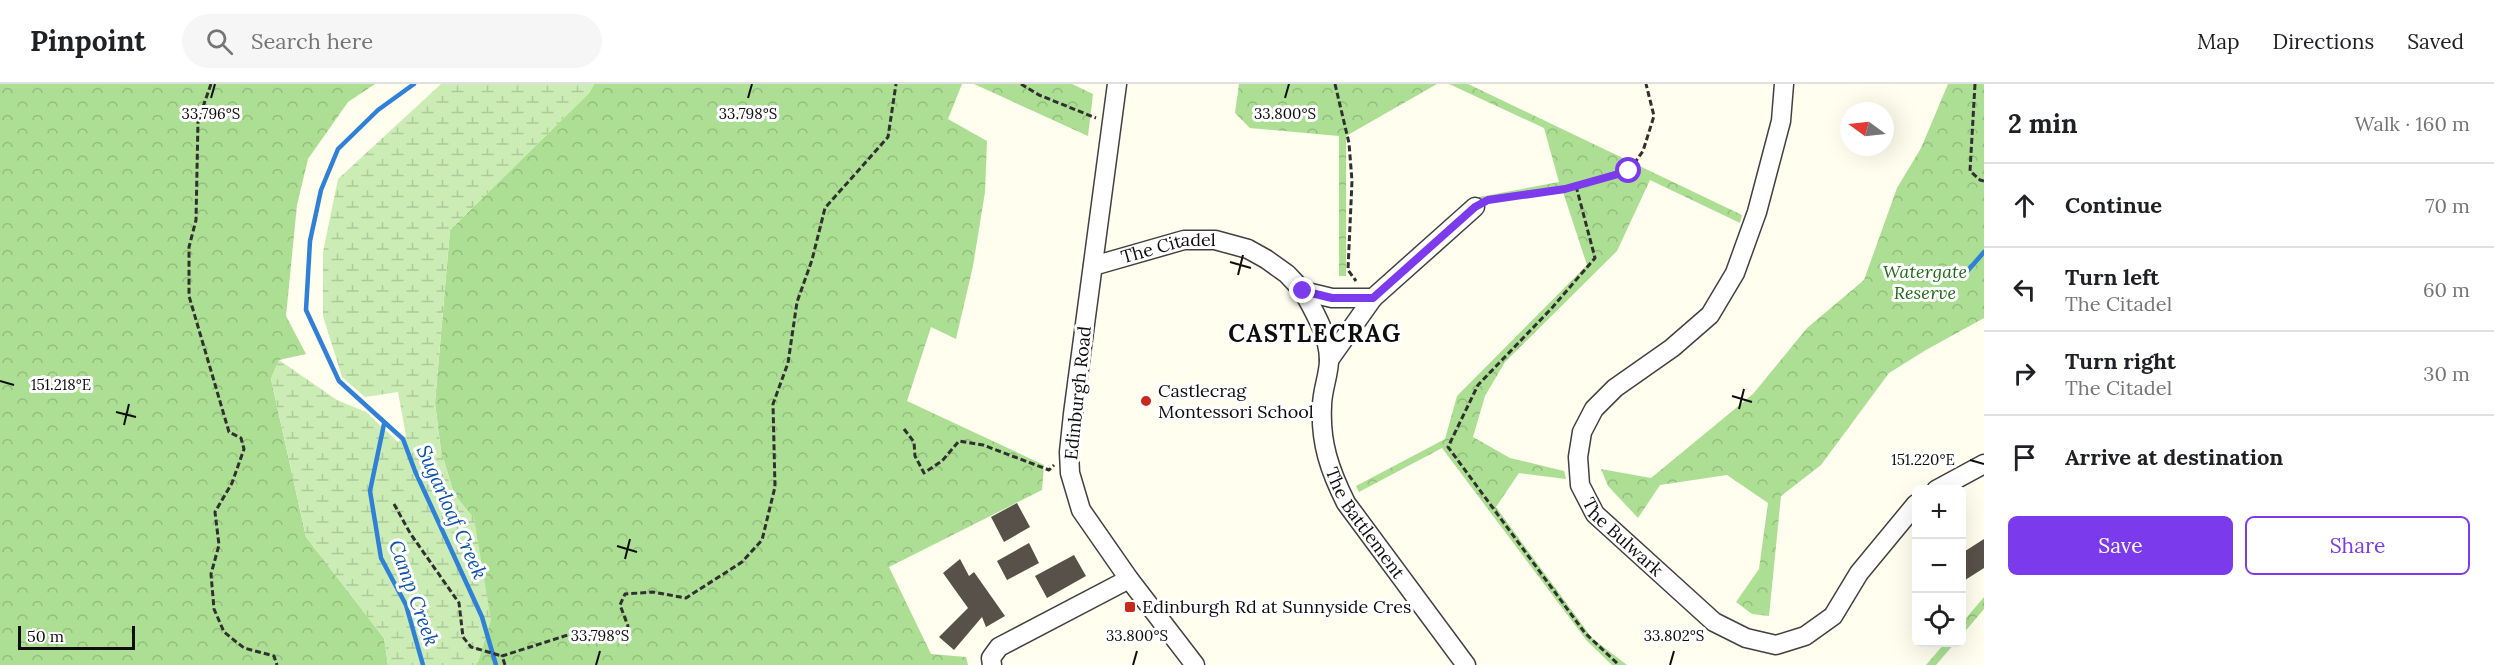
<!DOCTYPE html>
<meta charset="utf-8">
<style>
:root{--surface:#fff;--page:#f6f6f6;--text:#202124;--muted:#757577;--line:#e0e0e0;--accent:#7c3aed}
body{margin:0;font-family:Lora,serif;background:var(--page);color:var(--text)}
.controls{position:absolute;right:18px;bottom:18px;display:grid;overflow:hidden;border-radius:9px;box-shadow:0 6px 24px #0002}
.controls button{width:54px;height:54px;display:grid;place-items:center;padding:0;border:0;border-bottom:2px solid var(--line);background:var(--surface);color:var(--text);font:30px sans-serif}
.compass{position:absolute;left:1840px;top:18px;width:54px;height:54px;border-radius:50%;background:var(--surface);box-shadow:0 6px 24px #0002;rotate:285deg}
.scale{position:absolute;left:18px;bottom:15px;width:117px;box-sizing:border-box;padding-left:6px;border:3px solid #0e0e0e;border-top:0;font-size:16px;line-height:21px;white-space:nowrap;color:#0e0e0e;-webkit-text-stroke:4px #fff;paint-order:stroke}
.stop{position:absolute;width:18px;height:18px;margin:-14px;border:4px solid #7c3aed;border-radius:50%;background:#fff}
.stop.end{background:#7c3aed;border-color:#fff;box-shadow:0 2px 6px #0008}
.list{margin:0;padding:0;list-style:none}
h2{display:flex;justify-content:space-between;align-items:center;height:78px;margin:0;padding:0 24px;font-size:26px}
h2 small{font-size:20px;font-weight:400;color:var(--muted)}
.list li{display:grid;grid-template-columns:39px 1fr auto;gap:18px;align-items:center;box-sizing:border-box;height:84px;padding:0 24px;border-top:2px solid var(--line)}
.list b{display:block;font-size:22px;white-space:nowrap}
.list p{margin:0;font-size:20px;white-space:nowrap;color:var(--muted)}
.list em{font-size:20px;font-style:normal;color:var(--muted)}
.actions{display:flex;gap:12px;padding:18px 24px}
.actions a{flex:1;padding:14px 0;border:2px solid var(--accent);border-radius:9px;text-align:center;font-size:21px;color:var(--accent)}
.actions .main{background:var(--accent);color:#fff}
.icon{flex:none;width:33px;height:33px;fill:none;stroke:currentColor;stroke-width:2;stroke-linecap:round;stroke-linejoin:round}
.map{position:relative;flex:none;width:1984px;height:581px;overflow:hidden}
header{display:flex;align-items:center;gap:36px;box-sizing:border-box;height:84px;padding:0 30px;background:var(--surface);border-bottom:2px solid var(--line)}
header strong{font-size:28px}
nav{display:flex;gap:33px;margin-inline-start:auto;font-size:21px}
.search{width:420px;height:54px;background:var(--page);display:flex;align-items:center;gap:15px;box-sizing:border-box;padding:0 21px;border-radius:33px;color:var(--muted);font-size:22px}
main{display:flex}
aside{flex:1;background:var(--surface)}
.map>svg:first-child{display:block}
.forest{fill:url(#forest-crowns)}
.wetland{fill:url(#wetland-marsh)}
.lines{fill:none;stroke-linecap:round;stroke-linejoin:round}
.stream{stroke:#3080d8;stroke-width:4.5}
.building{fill:#585149}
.minor-casing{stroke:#414141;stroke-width:21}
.path{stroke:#303030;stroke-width:3;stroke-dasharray:6 3;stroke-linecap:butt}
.minor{stroke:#fff;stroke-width:18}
.route{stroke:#7c3aed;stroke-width:8}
.ticks{fill:none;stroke:#0e0e0e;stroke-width:2}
.poi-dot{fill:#ca281a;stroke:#fff;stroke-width:2}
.labels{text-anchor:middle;stroke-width:6;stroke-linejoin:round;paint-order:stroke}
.street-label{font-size:18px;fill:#0e0e0e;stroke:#fff}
.park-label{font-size:18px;font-style:italic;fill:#1f6c18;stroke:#fff}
.poi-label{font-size:18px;fill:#0e0e0e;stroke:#fff;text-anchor:start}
.water-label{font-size:20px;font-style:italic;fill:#0c52ab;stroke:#fff}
.district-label{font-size:24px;font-weight:bold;letter-spacing:1.5px;fill:#0e0e0e;stroke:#fff}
.ticks-label{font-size:15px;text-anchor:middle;fill:#0e0e0e;stroke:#fff;stroke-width:6;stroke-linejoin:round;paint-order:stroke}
</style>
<header>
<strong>Pinpoint</strong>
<div class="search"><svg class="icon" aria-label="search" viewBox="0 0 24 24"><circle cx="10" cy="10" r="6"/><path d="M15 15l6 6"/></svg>Search here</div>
<nav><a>Map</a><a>Directions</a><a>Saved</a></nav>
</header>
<main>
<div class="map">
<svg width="1984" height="581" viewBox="0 0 1984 581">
<defs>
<pattern id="forest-crowns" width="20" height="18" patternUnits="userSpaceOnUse" patternTransform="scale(1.5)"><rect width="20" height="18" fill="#acdf93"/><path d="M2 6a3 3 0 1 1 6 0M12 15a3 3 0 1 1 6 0" fill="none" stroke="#93be7e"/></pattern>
<pattern id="wetland-marsh" width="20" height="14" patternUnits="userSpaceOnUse" patternTransform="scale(1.5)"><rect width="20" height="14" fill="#cbedb5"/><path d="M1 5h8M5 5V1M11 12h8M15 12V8" fill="none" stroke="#adca9a"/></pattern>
</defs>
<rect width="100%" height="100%" fill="#fffeef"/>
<path class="forest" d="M0,0H375L348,18L308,75L297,121L286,232L306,270L279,276L271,295L306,453L384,554L388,581H0Z
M594,0H962L948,35L987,57L985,108L973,182L956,255L931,243L907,317L1044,381L1042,406L889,483L931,570L966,573L968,581H475L479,576L474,435L454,410L441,367L435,319L450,146L589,9Z
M974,0H1072L1093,10L1088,52Z
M1239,0H1437L1346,52V192H1339V52L1250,44L1235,29Z
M1449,0H1468L1742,131L1740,139L1650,96L1617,167L1505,278L1485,312L1473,353L1510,374L1564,387L1566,395L1519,389L1496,423L1592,554L1627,581H1612L1587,557L1442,364L1359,408L1356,402L1445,355L1457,312L1587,181L1562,105L1474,122V114L1559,98L1544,44Z
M1948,0H1984V234L1926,266L1889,289L1821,381L1781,412L1769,532L1752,530L1736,518L1759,485L1768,419L1727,391L1660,401L1638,434L1608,402L1601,385L1651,394L1753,310L1807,244L1864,196L1897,104L1921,64Z
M1984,513V525L1962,551V539Z
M1945,559H1955L1936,581H1926Z"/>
<path class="wetland" d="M441,0H594L589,9L450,146L435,319L441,367L454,410L474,434L491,536L479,576L475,581H388L384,554L306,453L271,295L279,276L337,316L366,328L398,358L406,352L398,308L365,313L342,293L323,232V168L338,95Z"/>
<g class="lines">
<path class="stream" d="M414,0L378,26L338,65L321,106L310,157L306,226L339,297L403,355L415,387L482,533L496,581
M1964,191L1984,168
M384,340L370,407L381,474L406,521L423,581"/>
</g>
<path class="building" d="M1017,419L1030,443L1004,458L991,433Z
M1984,455V484L1962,498V469Z
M1029,459L1039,479L1007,496L997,477Z
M1074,471L1086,492L1047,514L1035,492Z
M960,475L969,492L974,488L1005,532L986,543L982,533L954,566L939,553L968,524L943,489Z"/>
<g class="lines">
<g class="minor-casing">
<g id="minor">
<path d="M1117,0L1073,330L1069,368L1070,389L1081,426L1129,495L1195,581"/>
<path id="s1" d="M1784,0L1781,37L1757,128L1735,189L1710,231L1672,264L1615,304L1594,325L1582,348L1578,373L1580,401L1595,430L1714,538L1746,554L1776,561L1805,552L1833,532L1859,489L1916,420"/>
<path id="s2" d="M1093,182L1184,156H1215L1248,165L1266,175L1287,190L1303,207L1332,214H1373L1475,123"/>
<path id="s3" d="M1303,207C1314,227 1329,252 1329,276C1329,291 1322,306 1322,322C1320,359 1330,387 1346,419L1466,581"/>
<path d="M1329,276L1373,214"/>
<path d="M1936,406L1984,380"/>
<path d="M992,581L991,574L999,563L1129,495"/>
</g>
</g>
<path class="path" d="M211,0L198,37L196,136L189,163V212L229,348L241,354L244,365L232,399L215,428L219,461L211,490L214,525L224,548L244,564L274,572L277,581
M1021,0L1039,11L1096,34
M1335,0L1349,59L1352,97L1348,186L1356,197
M1975,0L1970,87L1980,96L1984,97
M1576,102L1595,174L1551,225L1478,301L1448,363L1585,549L1619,581
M1488,116L1565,105L1629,87L1643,67L1654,32L1646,0
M904,345L914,358L915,372L924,389L942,377L959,357L983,361L1049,386L1054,381
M394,420L410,449L459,519L463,553L471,563L502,572
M505,581L502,572L571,550L626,553L628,542L620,521L625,510L653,508L686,514L742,478L762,456L775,403L773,320L788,279L797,218L812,176L825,124L888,53L896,0"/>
<use href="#minor" class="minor"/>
</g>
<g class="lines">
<path class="route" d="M1303,207L1332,214H1373L1475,123L1488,116L1565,105L1629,87"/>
</g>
<path class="ticks" d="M211,14L215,0M748,14L752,0M1285,14L1289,0M1230,178L1251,184M1238,191L1243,171M0,297L14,301M1732,312L1752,318M1739,325L1744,305M116,328L136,333M124,341L129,320M1970,376L1984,380M617,462L637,468M625,475L630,455M596,581L600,567M1133,581L1137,567M1670,581L1674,567"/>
<g class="poi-dot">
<circle cx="1146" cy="317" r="6"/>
<rect x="1124" y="517" width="12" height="12" rx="3"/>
</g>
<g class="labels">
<g class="street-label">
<text dy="6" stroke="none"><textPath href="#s2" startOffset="78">The Citadel</textPath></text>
<text transform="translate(1078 309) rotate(-84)" y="6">Edinburgh Road</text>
<text dy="6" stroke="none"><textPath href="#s3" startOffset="249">The Battlement</textPath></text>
<text dy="6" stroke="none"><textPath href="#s1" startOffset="542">The Bulwark</textPath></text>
</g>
<g class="park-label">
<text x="1925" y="194">Watergate<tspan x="1925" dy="21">Reserve</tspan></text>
</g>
<g class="poi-label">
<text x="1158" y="313">Castlecrag<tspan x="1158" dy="21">Montessori School</tspan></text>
<text x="1142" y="529">Edinburgh Rd at Sunnyside Cres</text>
</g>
<g class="water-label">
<text transform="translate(452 428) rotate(66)" y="7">Sugarloaf Creek</text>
<text transform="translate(414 509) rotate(70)" y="7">Camp Creek</text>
</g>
<g class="district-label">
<text x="1315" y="258">CASTLECRAG</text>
</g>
</g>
<g class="ticks-label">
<text x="748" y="35">33.798°S</text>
<text x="211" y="35">33.796°S</text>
<text x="1285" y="35">33.800°S</text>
<text x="61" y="306">151.218°E</text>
<text x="1923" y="381">151.220°E</text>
<text x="600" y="557">33.798°S</text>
<text x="1137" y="557">33.800°S</text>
<text x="1674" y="557">33.802°S</text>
</g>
</svg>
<div class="controls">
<button>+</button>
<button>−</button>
<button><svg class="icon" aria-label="locate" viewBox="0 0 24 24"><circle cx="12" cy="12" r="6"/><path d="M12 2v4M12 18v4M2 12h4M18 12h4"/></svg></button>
</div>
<svg class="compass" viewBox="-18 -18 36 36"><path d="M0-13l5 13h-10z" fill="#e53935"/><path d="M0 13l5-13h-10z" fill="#757577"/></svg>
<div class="scale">50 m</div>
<div class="stop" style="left:1629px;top:87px"></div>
<div class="stop end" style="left:1303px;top:207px"></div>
</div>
<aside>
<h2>2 min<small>Walk · 160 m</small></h2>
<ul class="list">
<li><svg class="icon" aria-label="ahead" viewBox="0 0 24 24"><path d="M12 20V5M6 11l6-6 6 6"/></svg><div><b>Continue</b></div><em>70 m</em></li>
<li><svg class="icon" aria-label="left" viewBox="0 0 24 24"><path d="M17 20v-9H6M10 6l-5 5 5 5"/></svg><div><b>Turn left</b><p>The Citadel</p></div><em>60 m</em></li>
<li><svg class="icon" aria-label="right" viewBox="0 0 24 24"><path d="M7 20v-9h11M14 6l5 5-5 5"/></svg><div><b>Turn right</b><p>The Citadel</p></div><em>30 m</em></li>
<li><svg class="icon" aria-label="arrive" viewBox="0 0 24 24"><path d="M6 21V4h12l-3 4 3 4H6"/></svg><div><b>Arrive at destination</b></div></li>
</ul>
<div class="actions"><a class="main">Save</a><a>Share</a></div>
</aside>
</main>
